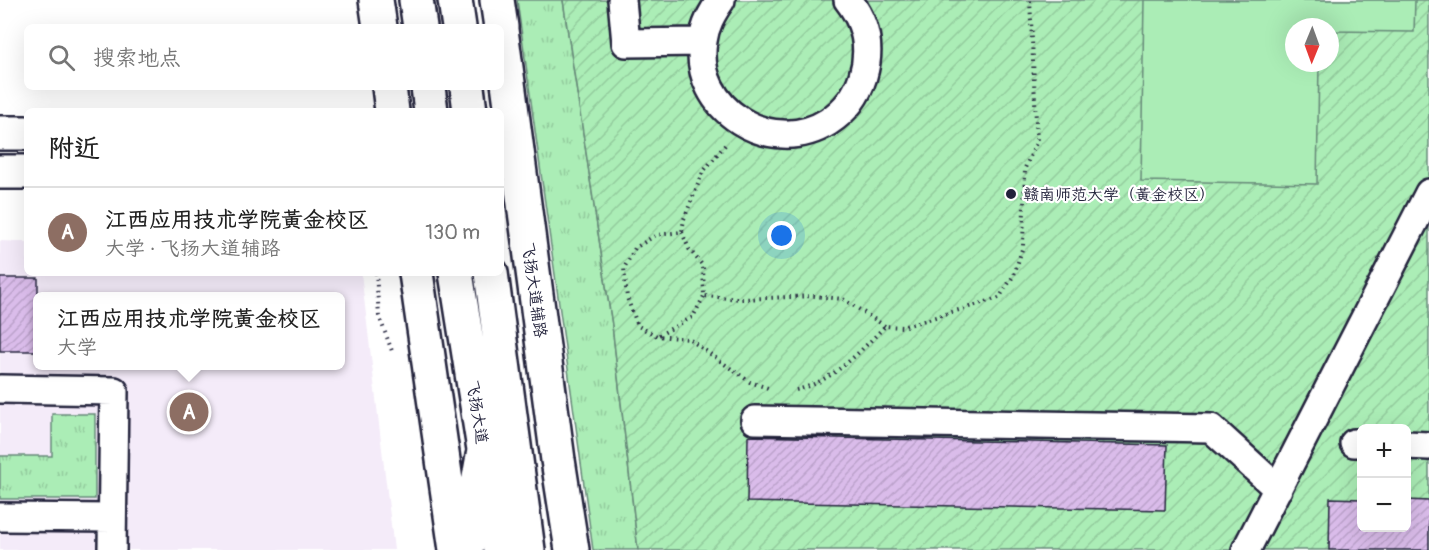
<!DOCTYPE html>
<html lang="zh">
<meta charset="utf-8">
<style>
:root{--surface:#fff;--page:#f2f2f2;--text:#222;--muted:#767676;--line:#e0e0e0;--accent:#db2777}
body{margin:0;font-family:Pangolin,"LXGW WenKai TC",sans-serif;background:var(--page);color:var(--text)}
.controls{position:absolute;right:18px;bottom:18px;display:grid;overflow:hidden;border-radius:9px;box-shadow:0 6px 24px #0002}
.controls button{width:54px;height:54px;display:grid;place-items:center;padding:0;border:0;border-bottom:2px solid var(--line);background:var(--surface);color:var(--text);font:30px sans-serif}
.compass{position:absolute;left:1285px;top:18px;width:54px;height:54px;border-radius:50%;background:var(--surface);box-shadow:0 6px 24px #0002;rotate:181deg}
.you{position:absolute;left:782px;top:236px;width:21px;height:21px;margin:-15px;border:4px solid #fff;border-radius:50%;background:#1a73e8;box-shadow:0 0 0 9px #1a73e833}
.badge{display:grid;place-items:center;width:39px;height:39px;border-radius:50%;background:var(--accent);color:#fff;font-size:20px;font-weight:700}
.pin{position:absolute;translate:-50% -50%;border:3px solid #fff;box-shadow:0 2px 6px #0006}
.popup{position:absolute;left:33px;top:292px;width:312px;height:78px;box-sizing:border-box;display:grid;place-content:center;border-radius:9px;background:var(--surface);filter:drop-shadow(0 2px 4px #0005);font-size:20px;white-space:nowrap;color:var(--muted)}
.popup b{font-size:22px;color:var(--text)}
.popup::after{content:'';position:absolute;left:50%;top:100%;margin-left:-12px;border:12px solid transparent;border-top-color:var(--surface)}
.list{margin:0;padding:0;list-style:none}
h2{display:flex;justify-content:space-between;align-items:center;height:78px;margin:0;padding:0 24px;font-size:26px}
h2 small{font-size:20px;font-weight:400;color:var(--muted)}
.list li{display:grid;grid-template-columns:39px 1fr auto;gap:18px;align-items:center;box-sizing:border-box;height:90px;padding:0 24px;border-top:2px solid var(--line)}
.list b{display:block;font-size:22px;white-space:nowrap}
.list p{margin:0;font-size:20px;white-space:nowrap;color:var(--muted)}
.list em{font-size:20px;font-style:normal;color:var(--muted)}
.icon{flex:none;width:33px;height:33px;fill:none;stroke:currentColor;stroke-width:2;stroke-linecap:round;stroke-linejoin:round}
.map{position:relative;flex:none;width:1429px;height:550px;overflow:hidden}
.search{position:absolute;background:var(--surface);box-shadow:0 6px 24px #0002;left:24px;top:24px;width:480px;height:66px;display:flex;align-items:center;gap:15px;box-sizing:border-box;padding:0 21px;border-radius:9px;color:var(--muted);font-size:22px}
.panel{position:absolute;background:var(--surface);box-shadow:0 6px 24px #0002;left:24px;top:108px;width:480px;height:168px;border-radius:9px}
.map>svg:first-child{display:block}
.built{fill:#f4ebf9;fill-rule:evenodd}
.grass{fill:url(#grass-tufts);stroke:#668878;stroke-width:1.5}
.garden{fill:url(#garden-furrows);stroke:#668878;stroke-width:1.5;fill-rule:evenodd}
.pitch{fill:#abedb6;stroke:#668878;stroke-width:1.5}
.building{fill:url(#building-hatch);stroke:#22223b;stroke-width:1.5}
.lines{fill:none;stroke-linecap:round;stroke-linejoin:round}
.street-casing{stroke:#22223b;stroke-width:32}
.secondary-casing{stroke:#22223b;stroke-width:38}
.primary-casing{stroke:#22223b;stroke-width:38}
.path{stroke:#22223b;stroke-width:4;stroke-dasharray:1.5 4.5;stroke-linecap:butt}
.street{stroke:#fff;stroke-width:27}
.secondary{stroke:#fff;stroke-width:33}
.primary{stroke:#fff;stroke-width:33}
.poi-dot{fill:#22223b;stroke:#fff;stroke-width:2}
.labels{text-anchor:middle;stroke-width:4.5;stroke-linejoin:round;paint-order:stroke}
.poi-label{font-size:16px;fill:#22223b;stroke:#fff;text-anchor:start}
.street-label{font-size:16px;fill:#22223b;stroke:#fff}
</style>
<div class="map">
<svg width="1429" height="550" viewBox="0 0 1429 550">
<defs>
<pattern id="grass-tufts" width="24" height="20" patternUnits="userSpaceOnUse" patternTransform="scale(1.5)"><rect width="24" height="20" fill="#abedb6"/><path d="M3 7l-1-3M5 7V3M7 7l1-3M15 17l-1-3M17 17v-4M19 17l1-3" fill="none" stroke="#93cb9d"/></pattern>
<pattern id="garden-furrows" width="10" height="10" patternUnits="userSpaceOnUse" patternTransform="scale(1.5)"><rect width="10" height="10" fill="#abedb6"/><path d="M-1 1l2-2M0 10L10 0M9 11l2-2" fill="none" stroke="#93cb9d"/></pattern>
<pattern id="building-hatch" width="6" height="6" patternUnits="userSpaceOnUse" patternTransform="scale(1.5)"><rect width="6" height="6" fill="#dabcea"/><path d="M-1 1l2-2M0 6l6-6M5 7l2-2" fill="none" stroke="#bba1ca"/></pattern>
</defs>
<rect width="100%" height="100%" fill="#fff"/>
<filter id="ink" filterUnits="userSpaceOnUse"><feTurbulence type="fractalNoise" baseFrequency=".0167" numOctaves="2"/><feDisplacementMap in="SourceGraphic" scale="12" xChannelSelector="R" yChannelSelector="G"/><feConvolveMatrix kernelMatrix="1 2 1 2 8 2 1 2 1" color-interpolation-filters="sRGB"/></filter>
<g filter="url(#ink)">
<path class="built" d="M0,241L27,242V273H361L394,550H0ZM38,296H340V366H38Z"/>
<path class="grass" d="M517,0H563L612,325L638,550H593Z
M52,414H95V499H0V456H52Z"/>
<path class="garden" d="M563,0H1429V550H638L612,325ZM1294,27H1330V63H1294ZM1362,428H1406V528H1362Z"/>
<path class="pitch" d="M1144,0H1415L1414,32L1330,31V27H1294V63H1319L1317,184L1141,181Z"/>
<path class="building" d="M0,278H38V351H0Z
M748,436L1167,445L1165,510L747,502Z
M1330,498L1362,499V528H1407V500L1429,501V550H1329Z"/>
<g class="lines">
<g class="street-casing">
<path id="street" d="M622,0L626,43L702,42
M721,0C712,13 705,25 703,41C692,109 771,158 828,122C845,111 857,96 863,76C871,49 866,23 848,0
M0,389L114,391L112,550
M755,420L1211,428L1278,489
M1354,443H1362
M1406,445L1429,446
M0,517L112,518
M1246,550L1429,193"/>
</g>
<g class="secondary-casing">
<path id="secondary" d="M376,0L380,27
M497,0L501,27
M501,30L558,460L572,550
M389,87L392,111
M0,133H27
M0,172H27
M416,273L456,550
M466,550L483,456"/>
</g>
<g class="primary-casing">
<path id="primary" d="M416,0L420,27
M455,0L459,27
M428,87L431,111
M467,87L470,111
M456,273L500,550
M491,273L528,550"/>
</g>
<path class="path" d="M725,145L703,172L684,219L682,232L656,235L635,248L624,268L627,298L638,326L657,336L689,339L750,382L771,389
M682,232L689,249L703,266L704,296L741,299L814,296L843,299L885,326
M376,273L379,316L392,351
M659,335L693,317L704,296
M796,390C832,382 860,352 885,326L902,327L999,298L1014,275L1023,246L1025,168L1037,141L1030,0"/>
<use href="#street" class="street"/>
<use href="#secondary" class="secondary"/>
<use href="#primary" class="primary"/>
</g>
</g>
<circle class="poi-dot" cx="1011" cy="194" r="6"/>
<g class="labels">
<g class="poi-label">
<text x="1023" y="200">赣南师范大学（黄金校区）</text>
</g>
<g class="street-label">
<text transform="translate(535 290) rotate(82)" y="6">飞扬大道辅路</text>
<text transform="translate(478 412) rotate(81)" y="6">飞扬大道</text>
</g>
</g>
</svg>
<div class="controls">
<button>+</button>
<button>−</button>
</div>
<svg class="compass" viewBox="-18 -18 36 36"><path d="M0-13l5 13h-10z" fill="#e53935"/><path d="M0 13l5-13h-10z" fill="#767676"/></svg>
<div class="you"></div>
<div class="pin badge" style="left:189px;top:412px;background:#8d6e63">A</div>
<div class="popup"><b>江西应用技术学院黄金校区</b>大学</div>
<div class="search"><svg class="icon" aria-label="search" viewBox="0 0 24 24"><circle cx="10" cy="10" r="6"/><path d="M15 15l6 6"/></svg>搜索地点</div>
<section class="panel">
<h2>附近<small></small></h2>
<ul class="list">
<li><span class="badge" style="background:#8d6e63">A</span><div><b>江西应用技术学院黄金校区</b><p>大学 · 飞扬大道辅路</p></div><em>130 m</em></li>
</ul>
</section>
</div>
